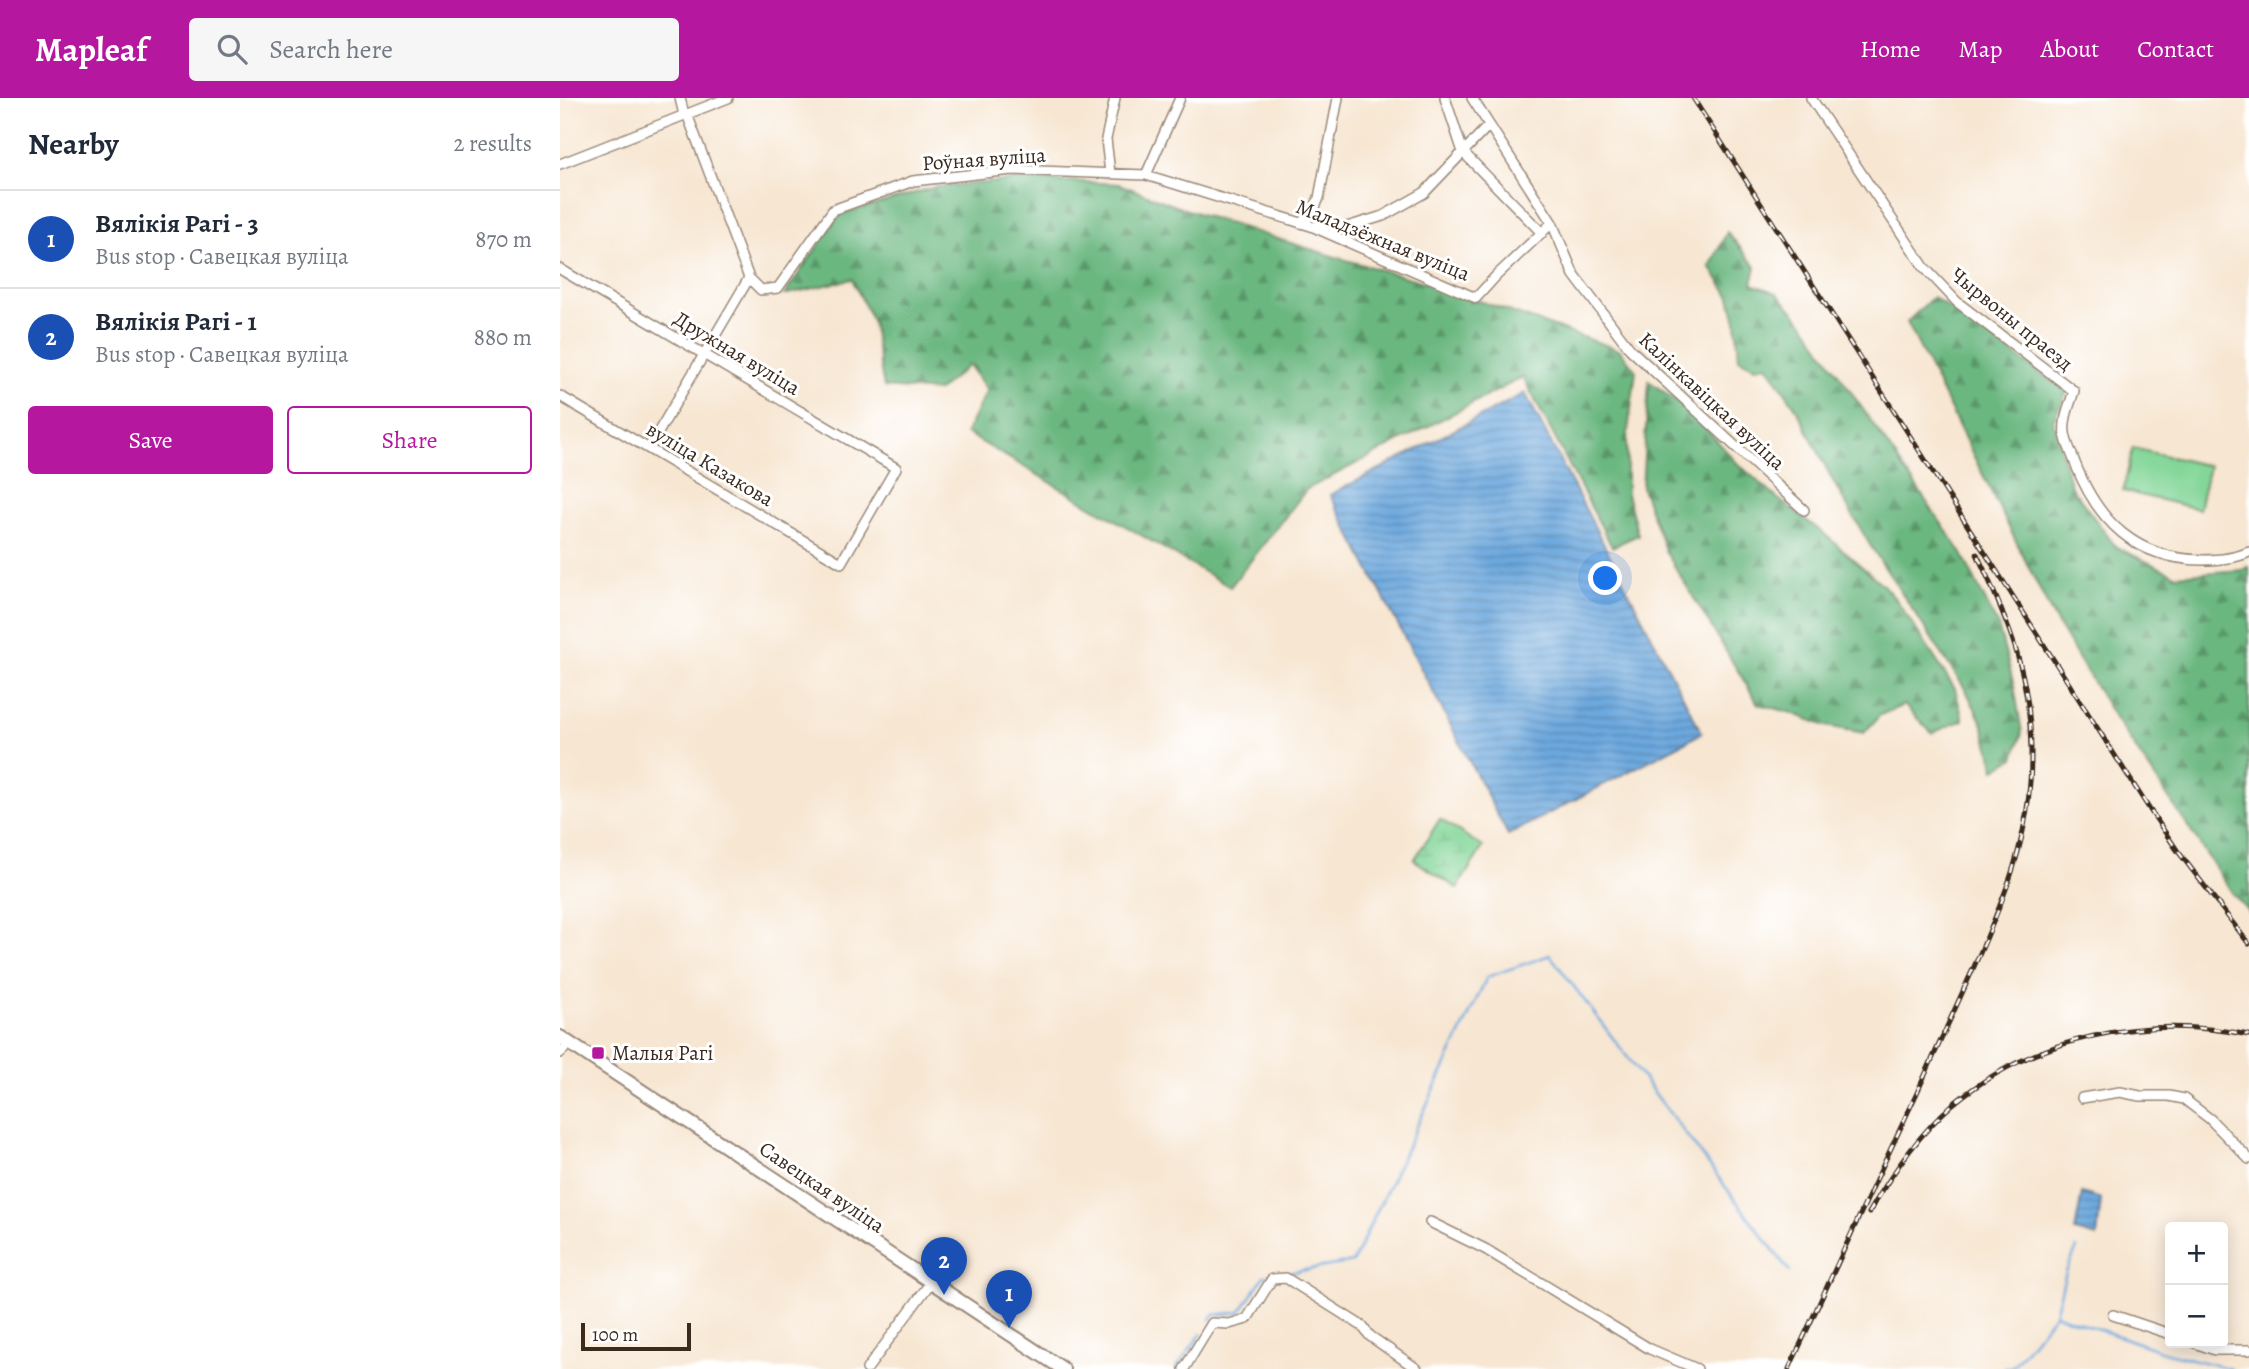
<!DOCTYPE html>
<meta charset="utf-8">
<style>
:root{--surface:#fff;--page:#f6f6f7;--text:#1f2937;--muted:#747a83;--line:#e0e1e3;--accent:#b5179e}
body{margin:0;font-family:Alegreya,serif;background:var(--page);color:var(--text)}
.controls{position:absolute;right:21px;bottom:21px;display:grid;overflow:hidden;border-radius:7px;box-shadow:0 4px 18px #0003}
.controls button{width:63px;height:63px;display:grid;place-items:center;padding:0;border:0;border-bottom:2px solid var(--line);background:var(--surface);color:var(--text);font:35px sans-serif}
.scale{position:absolute;left:21px;bottom:18px;width:110px;box-sizing:border-box;padding-left:7px;border:4px solid #3b2a1e;border-top:0;font-size:19px;line-height:24px;white-space:nowrap;color:#3b2a1e;-webkit-text-stroke:5px #fff;paint-order:stroke}
.you{position:absolute;left:1046px;top:481px;width:24px;height:24px;margin:-18px;border:5px solid #fff;border-radius:50%;background:#1a73e8;box-shadow:0 0 0 10px #1a73e833}
.badge{display:grid;place-items:center;width:46px;height:46px;border-radius:50%;background:var(--accent);color:#fff;font-size:23px;font-weight:700}
.pin{position:absolute;translate:-50% -58px;filter:drop-shadow(0 2px 4px #0008)}
.pin::after{content:'';position:absolute;top:37px;width:24px;height:21px;background:inherit;clip-path:polygon(0 0,100% 0,50% 100%)}
.list{margin:0;padding:0;list-style:none}
h2{display:flex;justify-content:space-between;align-items:center;height:91px;margin:0;padding:0 28px;font-size:30px}
h2 small{font-size:23px;font-weight:400;color:var(--muted)}
.list li{display:grid;grid-template-columns:46px 1fr auto;gap:21px;align-items:center;box-sizing:border-box;height:98px;padding:0 28px;border-top:2px solid var(--line)}
.list b{display:block;font-size:26px;white-space:nowrap}
.list p{margin:0;font-size:23px;white-space:nowrap;color:var(--muted)}
.list em{font-size:23px;font-style:normal;color:var(--muted)}
.actions{display:flex;gap:14px;padding:21px 28px}
.actions a{flex:1;padding:16px 0;border:2px solid var(--accent);border-radius:7px;text-align:center;font-size:24px;color:var(--accent)}
.actions .main{background:var(--accent);color:#fff}
.icon{flex:none;width:38px;height:38px;fill:none;stroke:currentColor;stroke-width:2;stroke-linecap:round;stroke-linejoin:round}
.map{position:relative;flex:none;width:1689px;height:1271px;overflow:hidden}
header{display:flex;align-items:center;gap:42px;box-sizing:border-box;height:98px;padding:0 35px;background:var(--accent);color:#fff}
header strong{font-size:33px}
nav{display:flex;gap:38px;margin-inline-start:auto;font-size:24px}
.search{width:490px;height:63px;background:var(--page);display:flex;align-items:center;gap:18px;box-sizing:border-box;padding:0 24px;border-radius:7px;color:var(--muted);font-size:26px}
main{display:flex}
aside{flex:1;background:var(--surface)}
.map>svg:first-child{display:block}
.forest{fill:url(#forest-firs);stroke:#52704f;stroke-width:2}
.wetland{fill:url(#wetland-marsh);stroke:#5f805b;stroke-width:2}
.garden{fill:#83d698;stroke:#5f805b;stroke-width:2}
.water{fill:url(#water-rules);stroke:#54697e;stroke-width:2}
.lines{fill:none;stroke-linecap:round;stroke-linejoin:round}
.stream{stroke:#6ca8de;stroke-width:2.5}
.street-casing{stroke:#998878;stroke-width:12}
.secondary-casing{stroke:#998878;stroke-width:16}
.street{stroke:#fff;stroke-width:9}
.secondary{stroke:#fff;stroke-width:12}
.rail-casing{stroke:#3b2a1e;stroke-width:5}
.rail{stroke:#fff;stroke-width:2.5;stroke-dasharray:8;stroke-linecap:butt}
.poi-dot{fill:#b5179e;stroke:#fff;stroke-width:2.5}
.labels{text-anchor:middle;stroke-width:6;stroke-linejoin:round;paint-order:stroke}
.street-label{font-size:21px;fill:#3b2a1e;stroke:#fff}
.poi-label{font-size:21px;fill:#3b2a1e;stroke:#fff;text-anchor:start}
</style>
<header>
<strong>Mapleaf</strong>
<div class="search"><svg class="icon" aria-label="search" viewBox="0 0 24 24"><circle cx="10" cy="10" r="6"/><path d="M15 15l6 6"/></svg>Search here</div>
<nav><a>Home</a><a>Map</a><a>About</a><a>Contact</a></nav>
</header>
<main>
<aside>
<h2>Nearby<small>2 results</small></h2>
<ul class="list">
<li><span class="badge" style="background:#1a4fb4">1</span><div><b>Вялікія Рагі - 3</b><p>Bus stop · Савецкая вуліца</p></div><em>870 m</em></li>
<li><span class="badge" style="background:#1a4fb4">2</span><div><b>Вялікія Рагі - 1</b><p>Bus stop · Савецкая вуліца</p></div><em>880 m</em></li>
</ul>
<div class="actions"><a class="main">Save</a><a>Share</a></div>
</aside>
<div class="map">
<svg width="1689" height="1271" viewBox="0 0 1689 1271">
<defs>
<pattern id="forest-firs" width="22" height="20" patternUnits="userSpaceOnUse" patternTransform="scale(1.75)"><rect width="22" height="20" fill="#6ab780"/><path d="M5 1l3.5 6h-7zM16 11l3.5 6h-7z" fill="#589568"/></pattern>
<pattern id="wetland-marsh" width="20" height="14" patternUnits="userSpaceOnUse" patternTransform="scale(1.75)"><rect width="20" height="14" fill="#83d698"/><path d="M1 5h8M5 5V1M11 12h8M15 12V8" fill="none" stroke="#72b883"/></pattern>
<pattern id="water-rules" width="6" height="5" patternUnits="userSpaceOnUse" patternTransform="scale(1.75)"><rect width="6" height="5" fill="#6ca8de"/><path d="M0 2.5h6" fill="none" stroke="#5a89b3"/></pattern>
</defs>
<rect width="100%" height="100%" fill="#fff"/>
<filter id="ink" filterUnits="userSpaceOnUse"><feTurbulence type="fractalNoise" baseFrequency=".0143" numOctaves="2"/><feDisplacementMap in="SourceGraphic" scale="14" xChannelSelector="R" yChannelSelector="G"/><feConvolveMatrix kernelMatrix="1 2 1 2 8 2 1 2 1" color-interpolation-filters="sRGB"/></filter>
<filter id="wash" filterUnits="userSpaceOnUse"><feTurbulence type="fractalNoise" baseFrequency=".00686" numOctaves="4" result="noise"/><feDisplacementMap in="SourceGraphic" scale="28" xChannelSelector="R" yChannelSelector="G"/><feGaussianBlur stdDeviation="1.57" result="paint"/><feColorMatrix in="noise" values="0 0 0 0 0 0 0 0 0 0 0 0 0 0 0 0 0 1.4 0 .05"/><feComposite in="paint" operator="in"/></filter>
<g filter="url(#wash)">
<rect width="100%" height="100%" fill="#f7e6d1"/>
<path class="forest" d="M471,81L559,86L618,109L772,158L871,186L1060,252L1076,273L1067,341V396L1078,437L1052,449L963,279L747,391L670,489L406,335L427,292L409,267L378,293L324,289L312,222L292,181L224,197L279,117L375,89Z
M1167,134L1196,169L1192,186L1217,195L1243,224L1401,454L1438,528L1454,587L1462,635L1454,660L1435,671L1423,627L1407,594L1310,447L1274,385L1236,310L1207,267L1195,269L1179,261L1176,223L1170,199L1150,169Z
M1373,199L1507,294L1493,322L1511,389L1556,449L1615,477L1682,472L1689,468V814L1673,796L1551,614L1494,520L1347,224Z
M1089,283L1130,313L1177,365L1217,400L1262,434L1323,487L1338,504L1395,591L1403,622L1372,635L1344,607L1320,617L1304,635L1266,628L1229,614L1198,606L1106,454L1082,390Z"/>
<path class="wetland" d="M880,721L923,749L897,790L854,762Z"/>
<path class="garden" d="M1573,350L1649,368L1639,411L1563,393Z"/>
<path class="water" d="M965,295L1142,635L948,737L770,397Z
M1522,1095L1541,1101L1537,1139L1515,1133Z"/>
<g class="lines">
<path class="stream" d="M716,1177L793,1164L927,879L990,857L1230,1174
M1495,1216L1604,1254L1671,1271
M650,1222L654,1217L680,1214L704,1178H710
M616,1271L641,1236
M1444,1271L1453,1268L1495,1216L1506,1174L1517,1150"/>
</g>
</g>
<g filter="url(#ink)">
<g class="lines">
<g class="street-casing">
<path id="street" d="M120,0L124,17
M885,0L903,54L982,135
M912,0L992,125L1014,177L1070,251L1244,412
M1251,0L1364,169L1397,204L1514,293C1510,306 1503,321 1505,335C1506,345 1512,355 1515,365C1538,424 1576,461 1642,462C1658,462 1674,461 1689,454
M127,16L189,180L201,192L218,190L273,112L353,83L452,72L586,77L751,128L916,200L936,178L992,125
M0,66L168,0
M550,75L546,41L555,0
M586,77L620,0
M740,125L751,118L759,100L778,0
M756,128L787,129L823,118L864,95L929,27
M0,171L336,370L281,465L0,298
M89,350L189,180
M0,955L10,945
M1522,1000L1560,994L1580,998H1609L1624,1001L1650,1021L1689,1061
M870,1124L925,1151L1090,1251L1137,1271
M1553,1217L1610,1236
M1635,1245L1655,1252H1689
M307,1271L371,1184
M624,1271L652,1225L669,1226L687,1221L712,1181L726,1180L802,1228L810,1238L857,1271"/>
</g>
<g class="secondary-casing">
<path id="secondary" d="M0,939L503,1271"/>
</g>
<use href="#street" class="street"/>
<use href="#secondary" class="secondary"/>
<g class="rail-casing">
<path id="rail" d="M1133,0L1590,712L1617,752L1689,846
M1309,1115C1331,1076 1359,1036 1393,1006C1475,938 1586,916 1689,937
M1229,1271C1271,1179 1313,1088 1356,997C1375,955 1394,913 1413,871C1445,799 1471,739 1471,658C1472,580 1449,525 1417,456"/>
</g>
<use href="#rail" class="rail"/>
</g>
</g>
<rect class="poi-dot" x="31" y="948" width="14" height="14" rx="3.5"/>
<g class="labels">
<g class="street-label">
<text transform="translate(424 61) rotate(-4)" y="7">Роўная вуліца</text>
<text transform="translate(823 142) rotate(22)" y="7">Маладзёжная вуліца</text>
<text transform="translate(1452 221) rotate(39)" y="7">Чырвоны праезд</text>
<text transform="translate(177 255) rotate(31)" y="7">Дружная вуліца</text>
<text transform="translate(1152 303) rotate(43)" y="7">Калінкавіцкая вуліца</text>
<text transform="translate(150 366) rotate(31)" y="7">вуліца Казакова</text>
<text transform="translate(262 1089) rotate(34)" y="7">Савецкая вуліца</text>
</g>
<g class="poi-label">
<text x="52" y="962">Малыя Рагі</text>
</g>
</g>
</svg>
<div class="controls">
<button>+</button>
<button>−</button>
</div>
<div class="scale">100 m</div>
<div class="you"></div>
<div class="pin badge" style="left:449px;top:1230px;background:#1a4fb4">1</div>
<div class="pin badge" style="left:384px;top:1197px;background:#1a4fb4">2</div>
</div>
</main>
